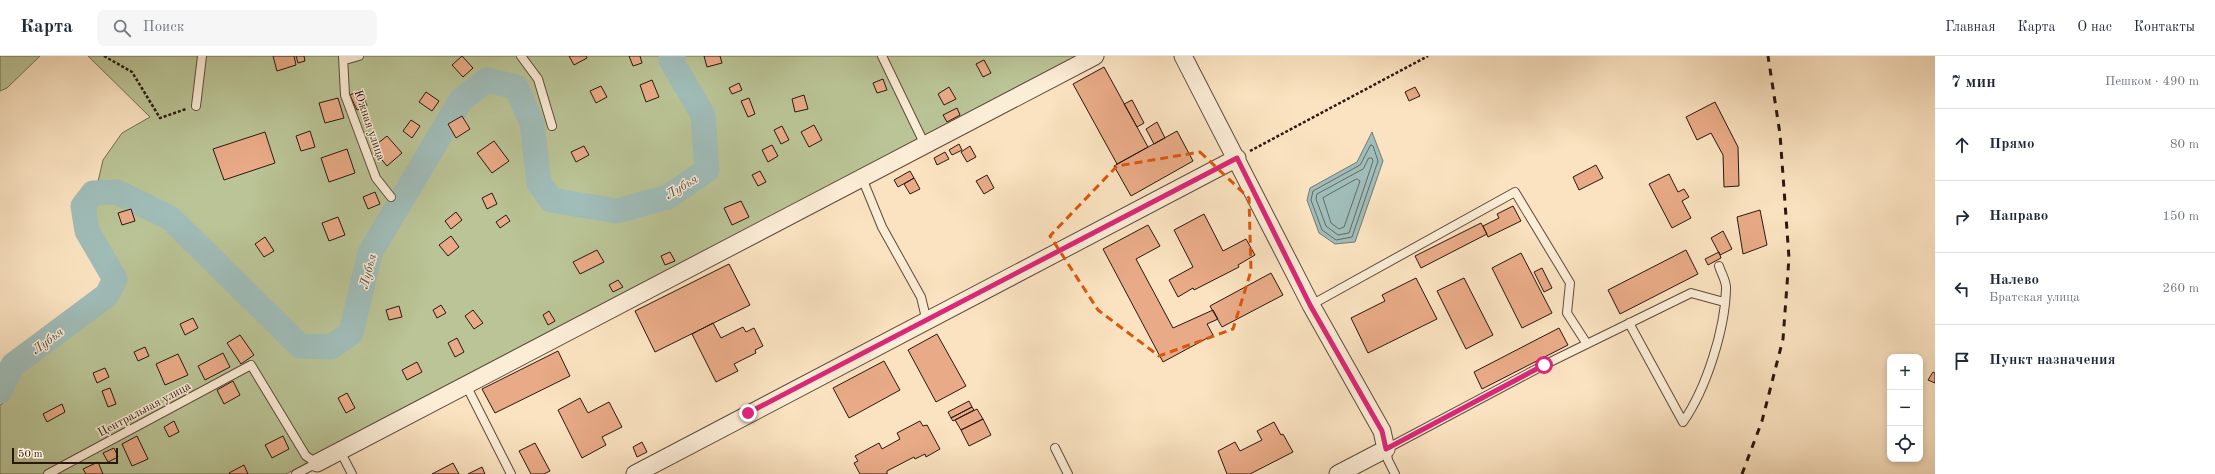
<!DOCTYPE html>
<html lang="ru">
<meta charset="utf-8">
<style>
:root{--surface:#fff;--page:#f6f6f7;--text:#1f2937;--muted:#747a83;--line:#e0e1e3}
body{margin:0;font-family:"Old Standard TT",serif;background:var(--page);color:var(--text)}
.controls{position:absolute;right:12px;bottom:12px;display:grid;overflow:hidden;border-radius:8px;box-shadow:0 2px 6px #0003}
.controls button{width:36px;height:36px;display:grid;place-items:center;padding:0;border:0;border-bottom:1px solid var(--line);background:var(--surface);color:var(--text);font:20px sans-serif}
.scale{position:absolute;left:12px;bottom:10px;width:106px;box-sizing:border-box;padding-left:4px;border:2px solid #2a1710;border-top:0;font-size:11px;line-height:14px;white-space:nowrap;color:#2a1710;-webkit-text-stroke:3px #fcedd7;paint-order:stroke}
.stop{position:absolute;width:12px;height:12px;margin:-9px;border:3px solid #db2777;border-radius:50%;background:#fff}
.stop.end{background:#db2777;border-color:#fff;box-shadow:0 1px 4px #0008}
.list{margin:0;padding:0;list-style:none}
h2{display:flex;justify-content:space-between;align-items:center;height:52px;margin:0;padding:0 16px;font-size:17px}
h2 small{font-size:13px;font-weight:400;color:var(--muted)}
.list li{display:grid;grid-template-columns:26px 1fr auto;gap:12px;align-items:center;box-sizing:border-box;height:72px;padding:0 16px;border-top:1px solid var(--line)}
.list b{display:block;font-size:15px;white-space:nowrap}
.list p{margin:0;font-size:13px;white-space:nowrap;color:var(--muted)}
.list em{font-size:13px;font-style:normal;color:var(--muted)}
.icon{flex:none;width:22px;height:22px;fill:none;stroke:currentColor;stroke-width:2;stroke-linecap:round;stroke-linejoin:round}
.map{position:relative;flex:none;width:1935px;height:418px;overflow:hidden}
header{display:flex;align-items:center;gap:24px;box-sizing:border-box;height:56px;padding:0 20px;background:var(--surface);border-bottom:1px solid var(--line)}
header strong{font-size:19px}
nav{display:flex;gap:22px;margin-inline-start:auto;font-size:14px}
.search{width:280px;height:36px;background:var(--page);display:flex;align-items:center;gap:10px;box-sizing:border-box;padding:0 14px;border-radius:8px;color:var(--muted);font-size:15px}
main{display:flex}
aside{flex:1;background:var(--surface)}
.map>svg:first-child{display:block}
.green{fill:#bac496;stroke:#726e53}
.water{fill:#a0bdb9;stroke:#717b75}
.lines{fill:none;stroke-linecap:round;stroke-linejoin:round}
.shore{stroke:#656a64;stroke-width:1}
.river{stroke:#a0bdb9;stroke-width:25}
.building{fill:#e9ab87;stroke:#2a1710}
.lane-casing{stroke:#5e4a3c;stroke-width:10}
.street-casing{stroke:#5e4a3c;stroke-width:19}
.path{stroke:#2a1710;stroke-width:2.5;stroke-dasharray:3 2;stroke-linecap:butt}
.lane{stroke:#fcedd7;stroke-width:8}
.street{stroke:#fcedd7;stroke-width:17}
.rail{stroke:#2a1710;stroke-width:3;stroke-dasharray:7 7;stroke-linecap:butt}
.route{stroke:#db2777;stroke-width:5}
.marked{fill:none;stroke:#de560c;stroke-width:3;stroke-dasharray:8 5;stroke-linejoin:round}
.labels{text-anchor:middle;stroke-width:3;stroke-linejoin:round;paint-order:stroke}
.street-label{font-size:12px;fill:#2a1710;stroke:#fcedd7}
.water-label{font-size:13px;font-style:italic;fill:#53514b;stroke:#fcedd7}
</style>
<header>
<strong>Карта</strong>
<div class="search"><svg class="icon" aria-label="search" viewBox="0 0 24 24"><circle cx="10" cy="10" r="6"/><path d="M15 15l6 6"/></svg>Поиск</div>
<nav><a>Главная</a><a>Карта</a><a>О нас</a><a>Контакты</a></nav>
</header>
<main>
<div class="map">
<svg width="1935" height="418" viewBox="0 0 1935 418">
<rect width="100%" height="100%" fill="#fbe3c1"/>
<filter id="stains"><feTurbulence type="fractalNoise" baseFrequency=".005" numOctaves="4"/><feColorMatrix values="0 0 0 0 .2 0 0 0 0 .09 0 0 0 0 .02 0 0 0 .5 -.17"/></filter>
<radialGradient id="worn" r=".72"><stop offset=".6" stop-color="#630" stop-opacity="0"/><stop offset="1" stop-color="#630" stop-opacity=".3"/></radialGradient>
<path class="green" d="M0,0H40L7,32L0,35Z
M88,0H1076L286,418H0V349L2,348L20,315L69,276L114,244L125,222L95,172L92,152L103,104L122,77L150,61Z"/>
<path class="water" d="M1372,76L1383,105L1355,186L1335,188L1319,177L1307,144L1310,132L1357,106Z"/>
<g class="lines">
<path class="shore" d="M1371,89L1373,90L1378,105L1352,181L1336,184L1322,174L1311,144L1313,135L1360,109Z
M1369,102H1372L1373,105L1349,177L1338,179L1326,170L1316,143L1317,138L1363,113Z
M1357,123L1360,125L1344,171L1339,173L1331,167L1323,142Z"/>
<path class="river" d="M0,335L13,309L107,239L115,223L87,175L83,150L93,137L117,136L170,162L300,290L331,291L351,277L370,197L461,44L487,24L516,31L532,67L539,127L551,144L617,155L668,141L707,114L703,59L671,4L673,0"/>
</g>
<path class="building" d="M273,0H294L296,9L277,15Z
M296,0H304L305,5L298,7Z
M462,0L473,12L463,21L452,9Z
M569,0H586L587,2L574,9Z
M629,0H640L642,7L633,10Z
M704,0H720L722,7L707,11Z
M984,4L991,17L983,21L976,8Z
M1104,11L1148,91L1117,108L1073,28Z
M883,23L887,34L877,37L873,27Z
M652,24L659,41L646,46L640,29Z
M739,27L742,34L732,38L729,32Z
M601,30L607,41L596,47L590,35Z
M949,31L956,43L944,49L938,38Z
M1415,31L1420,40L1409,45L1405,36Z
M361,34L367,50L357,54L350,39Z
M426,36L439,45L432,55L419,46Z
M804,39L808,53L795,56L792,43Z
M338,42L344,62L325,67L319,47Z
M749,42L755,58L748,61L741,45Z
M1132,44L1144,67L1137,71L1124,48Z
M1715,46L1738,91L1739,130L1724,131L1723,99L1711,77L1697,84L1686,61Z
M957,52L960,59L947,66L943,59Z
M462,60L470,73L456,82L448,68Z
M411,64L420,70L412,82L403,75Z
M1157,66L1165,82L1154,88L1146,73Z
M814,69L822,84L809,91L801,76Z
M782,70L789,84L781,88L774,74Z
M310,75L315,91L301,95L296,80Z
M1177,75L1193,105L1131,140L1114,110Z
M265,76L275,107L224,124L213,93Z
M387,80L402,97L387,110L372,92Z
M494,85L509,105L492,117L477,97Z
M959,88L962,94L952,99L949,94Z
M772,89L778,100L768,106L762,94Z
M584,90L589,99L576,106L571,96Z
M970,90L976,101L967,106L961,96Z
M347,93L355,117L329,126L321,102Z
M945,96L949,103L937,109L934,102Z
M1596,109L1603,122L1579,134L1573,121Z
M760,115L766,126L758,130L752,119Z
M910,115L914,122L898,131L894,124Z
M1669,118L1678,136L1684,133L1689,141L1682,145L1691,162L1672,172L1649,128Z
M987,119L994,132L984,138L976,125Z
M914,122L920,133L910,138L904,128Z
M375,136L380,148L368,153L363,141Z
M492,137L497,148L487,153L482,142Z
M741,145L749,161L732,169L724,152Z
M1513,150L1521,165L1488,181L1483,170L1499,162L1497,158Z
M131,153L135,165L122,169L118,157Z
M1760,154L1767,189L1743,198L1737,161Z
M456,156L462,164L451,173L445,165Z
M1204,158L1223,195L1246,183L1255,199L1238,209L1239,211L1194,234L1193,232L1178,241L1169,224L1193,211L1174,174Z
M506,159L510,165L500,172L496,166Z
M338,161L345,179L329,185L322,167Z
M1481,167L1487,178L1421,212L1415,200Z
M1148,169L1160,190L1136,203L1173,272L1213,254L1218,263L1207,268L1213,279L1163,306L1103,193Z
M1723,175L1732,193L1720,199L1711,182Z
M451,180L459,191L448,200L439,189Z
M265,181L274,195L264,201L255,188Z
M597,194L604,206L580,218L573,206Z
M1686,194L1698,218L1620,258L1608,234Z
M670,196L675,205L665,209L661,200Z
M1719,196L1721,202L1708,209L1705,203Z
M1521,197L1552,257L1522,272L1492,212Z
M729,208L750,249L655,296L635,255Z
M1542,212L1552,232L1544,236L1534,216Z
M1271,217L1283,239L1222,271L1210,250Z
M1416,222L1437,263L1368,297L1351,262L1385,245L1382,239Z
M1464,222L1493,279L1466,293L1437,235Z
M618,224L623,231L613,236L609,229Z
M441,249L446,257L437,262L433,254Z
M399,250L402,261L389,264L386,254Z
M473,254L483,267L474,273L465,260Z
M549,255L555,265L548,269L543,259Z
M193,262L198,272L185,279L180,268Z
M713,267L721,282L743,271L746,276L754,272L763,290L755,294L756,297L734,308L738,315L716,326L692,278Z
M1559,272L1568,289L1482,333L1474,316Z
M937,278L966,330L936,346L908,294Z
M240,279L254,299L241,308L227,287Z
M457,282L464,296L455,301L448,287Z
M145,291L149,300L138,305L134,296Z
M558,295L570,320L495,357L482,333Z
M223,297L230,311L205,324L198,310Z
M178,298L188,319L165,329L156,308Z
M884,305L900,334L849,362L833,332Z
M417,306L422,316L407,324L402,314Z
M105,312L109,321L97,327L93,317Z
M1933,316L1935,317V327L1928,324Z
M233,325L240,339L224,348L217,334Z
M110,332L116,348L108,351L102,335Z
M347,337L355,352L346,357L338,342Z
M580,342L588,357L609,346L622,371L602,381L606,389L582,402L558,354Z
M969,345L972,351L951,362L948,356Z
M62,348L65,356L47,366L43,358Z
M972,351L974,354L953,365L951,362Z
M977,353L983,363L961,374L955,364Z
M983,363L991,379L969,390L961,374Z
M174,365L179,376L169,381L164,371Z
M920,365L923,370L927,369L940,393L926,401L925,398L915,403L914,401L887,415V418H860L854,407L858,405L855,400L879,387L882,393L900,383L897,377Z
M1274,366L1281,379L1283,378L1293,396L1250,418H1227L1218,395L1235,386L1240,395L1262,384L1257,375Z
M137,380L148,403L132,410L122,388Z
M283,380L289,393L272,402L265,389Z
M642,386L647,396L637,401L633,391Z
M535,387L550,415L544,418H531L519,395Z
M114,392L118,401L108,406L103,397Z
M98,406L103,418H86L83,413Z
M453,407L459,418H432Z
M244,409L248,418H230L229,417Z
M482,411L485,418H468Z"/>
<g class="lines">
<g class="lane-casing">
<path id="lane" d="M343,0L345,39L376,122L391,141
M521,0L538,23L552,70
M882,0L925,89
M345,4L359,0
M196,50L202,0
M862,122L882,171L921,241L927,266
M1311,249L1515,136L1570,227L1567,257L1587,288
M1629,267L1683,366C1706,333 1725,274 1726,233C1727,226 1721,217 1719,210
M466,329L511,418
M1055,392L1068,418
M340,395L352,418
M48,418L251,309L306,400L317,407L296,418
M1395,418L1388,404L1386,393L1544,309L1691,237L1724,246"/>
</g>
<g class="street-casing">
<path id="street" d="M1183,0L1311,249L1382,375L1386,393L1338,418
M317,407L1095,0
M635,418L1237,102"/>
</g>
<path class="path" d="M104,0L132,16L160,62L186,53
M1250,95L1428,0"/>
<use href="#lane" class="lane"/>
<use href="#street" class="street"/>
<path class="rail" d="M1742,418L1762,365L1783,283L1789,202L1780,78L1768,0"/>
</g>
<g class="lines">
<path class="route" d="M748,357L1237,102L1310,249L1382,375L1386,393L1544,309"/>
</g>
<path class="marked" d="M1200,96L1249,142L1251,215L1233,273L1159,300L1098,254L1050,180L1117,110Z"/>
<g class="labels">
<g class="street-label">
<text transform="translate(370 69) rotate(71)" y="4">Южная улица</text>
<text transform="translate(144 353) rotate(-28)" y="4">Центральная улица</text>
</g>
<g class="water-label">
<text transform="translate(681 130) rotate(-31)" y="5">Лубья</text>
<text transform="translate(367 215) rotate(-75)" y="5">Лубья</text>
<text transform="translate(47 284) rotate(-37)" y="5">Лубья</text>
</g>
</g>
<rect width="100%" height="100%" filter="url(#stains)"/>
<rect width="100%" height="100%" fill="url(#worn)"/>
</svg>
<div class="controls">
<button>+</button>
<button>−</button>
<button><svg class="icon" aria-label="locate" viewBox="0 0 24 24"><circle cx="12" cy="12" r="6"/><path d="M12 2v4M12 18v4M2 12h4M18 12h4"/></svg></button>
</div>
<div class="scale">50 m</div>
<div class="stop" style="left:1544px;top:309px"></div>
<div class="stop end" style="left:748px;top:357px"></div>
</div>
<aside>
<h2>7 мин<small>Пешком · 490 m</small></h2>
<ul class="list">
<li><svg class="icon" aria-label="ahead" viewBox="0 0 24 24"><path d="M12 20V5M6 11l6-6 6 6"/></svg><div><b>Прямо</b></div><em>80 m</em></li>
<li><svg class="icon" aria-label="right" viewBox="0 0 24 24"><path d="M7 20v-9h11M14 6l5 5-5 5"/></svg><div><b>Направо</b></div><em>150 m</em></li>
<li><svg class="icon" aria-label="left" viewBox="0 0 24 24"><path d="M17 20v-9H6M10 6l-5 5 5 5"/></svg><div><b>Налево</b><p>Братская улица</p></div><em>260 m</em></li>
<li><svg class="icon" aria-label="arrive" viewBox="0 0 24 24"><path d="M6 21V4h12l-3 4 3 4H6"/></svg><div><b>Пункт назначения</b></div></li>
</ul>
</aside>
</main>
